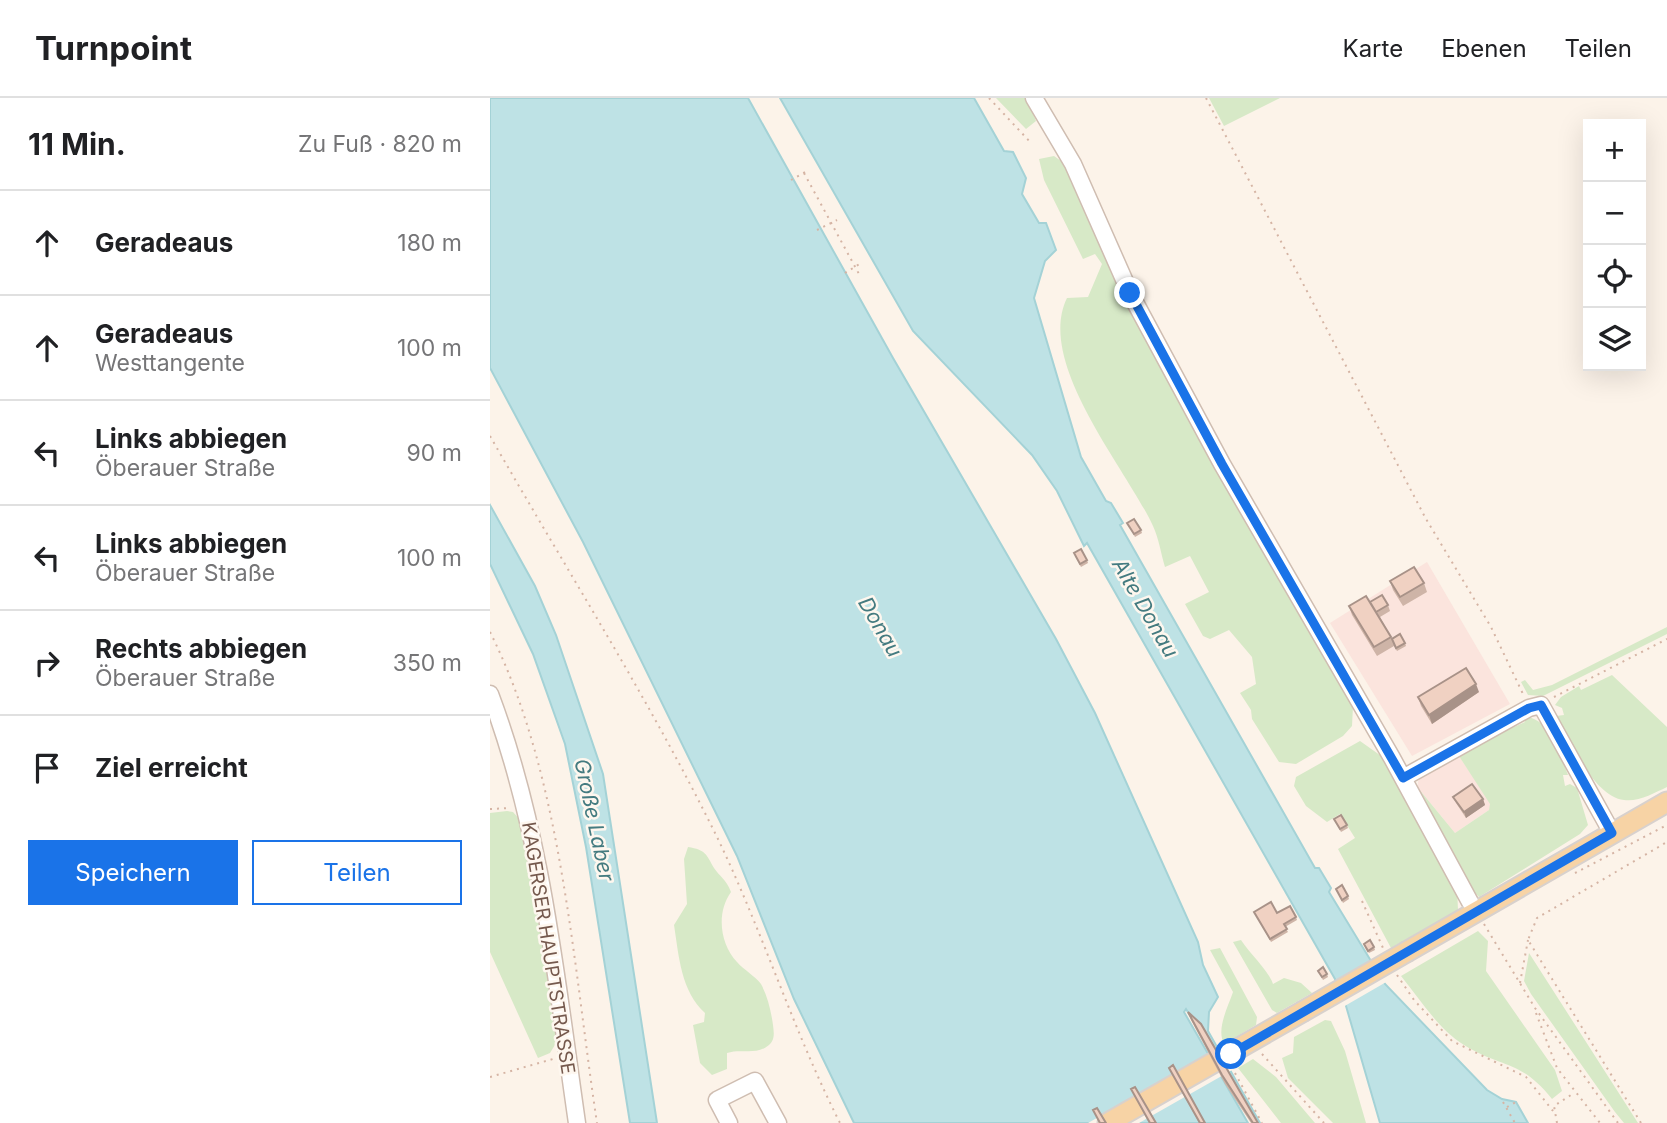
<!DOCTYPE html>
<html lang="de">
<meta charset="utf-8">
<style>
:root{--surface:#fff;--page:#f2f2f2;--text:#202124;--muted:#757577;--line:#e0e0e0;--accent:#1a73e8}
body{margin:0;font-family:Inter,sans-serif;background:var(--page);color:var(--text)}
.controls{position:absolute;right:21px;top:21px;display:grid;overflow:hidden;border-radius:0px;box-shadow:0 7px 28px #0002}
.controls button{width:63px;height:63px;display:grid;place-items:center;padding:0;border:0;border-bottom:2px solid var(--line);background:var(--surface);color:var(--text);font:35px sans-serif}
.stop{position:absolute;width:21px;height:21px;margin:-16px;border:5px solid #1a73e8;border-radius:50%;background:#fff}
.stop.end{background:#1a73e8;border-color:#fff;box-shadow:0 2px 7px #0008}
.list{margin:0;padding:0;list-style:none}
h2{display:flex;justify-content:space-between;align-items:center;height:91px;margin:0;padding:0 28px;font-size:30px}
h2 small{font-size:23px;font-weight:400;color:var(--muted)}
.list li{display:grid;grid-template-columns:46px 1fr auto;gap:21px;align-items:center;box-sizing:border-box;height:105px;padding:0 28px;border-top:2px solid var(--line)}
.list b{display:block;font-size:26px;white-space:nowrap}
.list p{margin:0;font-size:23px;white-space:nowrap;color:var(--muted)}
.list em{font-size:23px;font-style:normal;color:var(--muted)}
.actions{display:flex;gap:14px;padding:21px 28px}
.actions a{flex:1;padding:16px 0;border:2px solid var(--accent);border-radius:0px;text-align:center;font-size:24px;color:var(--accent)}
.actions .main{background:var(--accent);color:#fff}
.icon{flex:none;width:38px;height:38px;fill:none;stroke:currentColor;stroke-width:2;stroke-linecap:round;stroke-linejoin:round}
.map{position:relative;flex:none;width:1177px;height:1025px;overflow:hidden}
header{display:flex;align-items:center;gap:42px;box-sizing:border-box;height:98px;padding:0 35px;background:var(--surface);border-bottom:2px solid var(--line)}
header strong{font-size:33px}
nav{display:flex;gap:38px;margin-inline-start:auto;font-size:24px}
main{display:flex}
aside{flex:1;background:var(--surface)}
.map>svg:first-child{display:block}
.commercial{fill:#fbe4dd}
.green{fill:#d7e9c7}
.water{fill:#bee2e5;stroke:#a4d2d6;stroke-width:2}
.pier{fill:#fcf3e9}
.lines{fill:none;stroke-linecap:round;stroke-linejoin:round}
.minor-casing{stroke:#cfbdb1;stroke-width:19}
.major-casing{stroke:#d8d1cd;stroke-width:23}
.path{stroke:#d5b4a4;stroke-width:2;stroke-dasharray:2 5;stroke-linecap:butt}
.minor{stroke:#fff;stroke-width:16}
.major{stroke:#f7d3a5;stroke-width:19}
.major-bridge-casing{stroke:#d8d1cd;stroke-width:23;stroke-linecap:butt}
.major-bridge{stroke:#f7d3a5;stroke-width:19}
.wall{fill:#ceb4a7}
.shaded-wall{fill:#a89288}
.building{fill:#f0d1c2;stroke:#a89288;stroke-width:2}
.route{stroke:#1a73e8;stroke-width:9}
.labels{text-anchor:middle;stroke-width:5;stroke-linejoin:round;paint-order:stroke}
.street-label{font-size:19px;fill:#75594d;stroke:#fef7ef}
.water-label{font-size:21px;font-style:italic;fill:#447b80;stroke:#fef7ef}
</style>
<header>
<strong>Turnpoint</strong>
<nav><a>Karte</a><a>Ebenen</a><a>Teilen</a></nav>
</header>
<main>
<aside>
<h2>11 Min.<small>Zu Fuß · 820 m</small></h2>
<ul class="list">
<li><svg class="icon" aria-label="ahead" viewBox="0 0 24 24"><path d="M12 20V5M6 11l6-6 6 6"/></svg><div><b>Geradeaus</b></div><em>180 m</em></li>
<li><svg class="icon" aria-label="ahead" viewBox="0 0 24 24"><path d="M12 20V5M6 11l6-6 6 6"/></svg><div><b>Geradeaus</b><p>Westtangente</p></div><em>100 m</em></li>
<li><svg class="icon" aria-label="left" viewBox="0 0 24 24"><path d="M17 20v-9H6M10 6l-5 5 5 5"/></svg><div><b>Links abbiegen</b><p>Öberauer Straße</p></div><em>90 m</em></li>
<li><svg class="icon" aria-label="left" viewBox="0 0 24 24"><path d="M17 20v-9H6M10 6l-5 5 5 5"/></svg><div><b>Links abbiegen</b><p>Öberauer Straße</p></div><em>100 m</em></li>
<li><svg class="icon" aria-label="right" viewBox="0 0 24 24"><path d="M7 20v-9h11M14 6l5 5-5 5"/></svg><div><b>Rechts abbiegen</b><p>Öberauer Straße</p></div><em>350 m</em></li>
<li><svg class="icon" aria-label="arrive" viewBox="0 0 24 24"><path d="M6 21V4h12l-3 4 3 4H6"/></svg><div><b>Ziel erreicht</b></div></li>
</ul>
<div class="actions"><a class="main">Speichern</a><a>Teilen</a></div>
</aside>
<div class="map">
<svg width="1177" height="1025" viewBox="0 0 1177 1025">
<rect width="100%" height="100%" fill="#fcf3e9"/>
<path class="commercial" d="M937,464L1020,606L922,658L840,525Z
M967,655L1001,706L999,712L965,735L928,690V684L930,678Z"/>
<path class="green" d="M506,0H537L546,23L536,31Z
M719,0H790L734,28Z
M564,58L571,63L588,90L863,608L862,628L853,638L806,666L789,664L762,621L761,612L750,595L766,586L762,559L739,532L720,541L713,538L695,506L719,494L700,458L675,469C671,456 669,441 663,428C637,371 545,265 577,200L598,199L612,166L605,156L593,161L554,82L549,61Z
M1177,529V536L1053,598L1038,597L1031,584L1035,582L1043,592L1062,587Z
M1122,577L1177,629V689C1164,695 1149,704 1134,702C1104,699 1079,642 1066,618L1074,617L1072,610L1065,607L1071,599L1089,588L1091,592Z
M1038,619C1062,624 1070,656 1078,677H1073L1075,688L1080,686L1087,690L1098,727L1090,736L989,799L977,786L923,693L928,690L965,735L999,712L1000,706L967,655L1035,624L1033,621Z
M870,643L894,660L967,789L968,812L901,850L848,751L865,740L850,716L837,724L816,708L804,688L806,679Z
M17,713L23,714L32,724L42,766L68,942L60,955L48,960L0,854V715Z
M198,749C216,752 216,756 224,770C230,779 236,781 241,794C226,815 230,846 247,864C254,872 265,878 271,886C278,899 281,913 283,927C284,935 285,942 279,947C266,958 251,950 237,955V971L222,977L210,965L203,927L214,924L215,915C191,893 189,859 184,827L197,806L194,761Z
M988,833L998,843L996,873L1065,972L1072,993L1062,1001C1030,961 1013,971 974,947C948,931 930,901 911,878Z
M751,842C760,856 779,873 783,886L794,880L811,885L822,895L787,915L782,912L743,844Z
M730,850L767,919L766,927L734,946C726,931 738,909 743,894L720,852Z
M1039,855L1148,1025H1134L1125,1014L1041,896L1034,883Z
M835,922L841,923L855,953L876,1025H843L798,980L792,960L803,955L804,939Z
M763,961L786,979L825,1025H791L748,970Z"/>
<path class="water" d="M0,0H258L403,260L566,541L605,615L708,844L713,867L728,899L719,914L718,933L770,1025H766L696,911L694,914L758,1025H364L304,901L247,758L93,444L0,270Z
M290,0H484L514,53L523,54L536,80L532,96L549,125H556L566,152L555,163L544,200L591,359L616,403L621,405L633,425L630,427L825,770H829L841,790L839,794L895,886L997,992L1012,1001L1026,1004L1038,1025H890L856,908L845,881L597,445L594,448L567,393L542,357L423,233Z
M0,407L45,488L66,537L113,676L167,1025H140L96,749L75,646L43,556L0,466Z"/>
<path class="pier" d="M883,863L898,883L853,909L843,886Z
M731,949L744,971L649,1025H598Z"/>
<g class="lines">
<g class="minor-casing">
<path id="minor" d="M544,0L583,66L640,195L732,366L902,660L980,804
M0,596C52,734 66,880 87,1025
M913,680L1039,610L1051,607L1122,735
M239,1025L227,1002L265,983L288,1025"/>
</g>
<g class="major-casing">
<path id="major" d="M918,853L1177,704
M618,1025L812,914"/>
</g>
<path class="path" d="M499,0L542,46
M716,0L936,421L1001,529L1033,596
M314,75L369,176
M301,82L319,72
M327,132L347,122
M355,175L371,165
M0,338C76,471 159,601 227,739C272,832 303,932 350,1025
M0,534C72,677 83,867 107,1025
M1064,599L1177,541
M0,711L20,710
M1085,775L1177,727
M872,803L893,850
M994,826L1045,910L1128,1025
M907,877L924,902L962,943L1036,979L1063,1013
M1030,885L1038,842
M1046,915L1067,970L1110,1025
M772,956L834,1025
M745,975L772,1025
M0,979L63,961
M1013,1004L1025,1025
M1017,1009L1026,1004
M1067,1025L1064,1008L1084,995
M1151,1025L1038,842L1047,820L1177,744"/>
<use href="#minor" class="minor"/>
<use href="#major" class="major"/>
<g class="major-bridge-casing">
<path id="major-bridge" d="M812,914L918,853"/>
</g>
<use href="#major-bridge" class="major-bridge"/>
</g>
<path class="wall" d="M639,428L651,432L652,435L645,439Z
M585,458L597,462L598,465L591,469Z
M900,483L934,485L937,494L913,508L903,492Z
M880,504L898,507L900,513L890,519L902,541L915,545L916,548L907,553L904,548L887,558L862,517L859,508Z
M989,594L942,626L931,608L928,599Z
M963,699L993,701L995,707L976,720L966,705Z
M844,721L857,727L858,730L851,734Z
M846,791L858,798L859,801L853,805Z
M764,814L787,815L806,819L807,822L795,829L798,834L781,844Z
M875,849H884L885,852L879,855Z
M828,873L837,876L838,879L833,882Z
M698,914L768,1025H761L735,986L701,922Z
M679,970L715,1025H709Z
M641,991L666,1025H659Z"/>
<path class="shaded-wall" d="M986,586L989,594L942,626L939,617Z
M993,701L995,707L976,720L974,714Z"/>
<path class="building" d="M644,421L651,432L644,436L637,425Z
M591,451L597,462L590,466L584,455Z
M924,469L934,485L910,499L900,483Z
M892,497L898,507L886,514L880,504Z
M876,498L901,539L884,549L859,508Z
M910,536L915,545L906,550L902,541Z
M976,570L986,586L939,617L928,599Z
M982,686L993,701L974,714L963,699Z
M851,717L857,727L850,731L844,721Z
M852,787L858,798L852,802L846,791Z
M781,804L787,815L800,808L806,819L794,826L797,831L780,841L764,814Z
M880,842L884,849L878,853L874,846Z
M833,869L837,876L832,879L828,873Z
M698,914L711,926L768,1025H763L732,977Z
M683,967L715,1025H710L679,970Z
M645,989L666,1025H660L641,991Z
M607,1010L616,1025H610L603,1012Z"/>
<g class="lines">
<path class="route" d="M640,195L732,366L913,680L1039,610L1051,607L1122,735L741,956"/>
</g>
<g class="labels">
<g class="street-label">
<text transform="translate(59 850) rotate(81)" y="7">KAGERSER HAUPTSTRASSE</text>
</g>
<g class="water-label">
<text transform="translate(655 510) rotate(60)" y="7">Alte Donau</text>
<text transform="translate(390 529) rotate(60)" y="7">Donau</text>
<text transform="translate(104 722) rotate(78)" y="7">Große Laber</text>
</g>
</g>
</svg>
<div class="controls">
<button>+</button>
<button>−</button>
<button><svg class="icon" aria-label="locate" viewBox="0 0 24 24"><circle cx="12" cy="12" r="6"/><path d="M12 2v4M12 18v4M2 12h4M18 12h4"/></svg></button>
<button><svg class="icon" aria-label="layers" viewBox="0 0 24 24"><path d="M12 4l9 5-9 5-9-5zM3 14l9 5 9-5"/></svg></button>
</div>
<div class="stop" style="left:741px;top:956px"></div>
<div class="stop end" style="left:640px;top:195px"></div>
</div>
</main>
